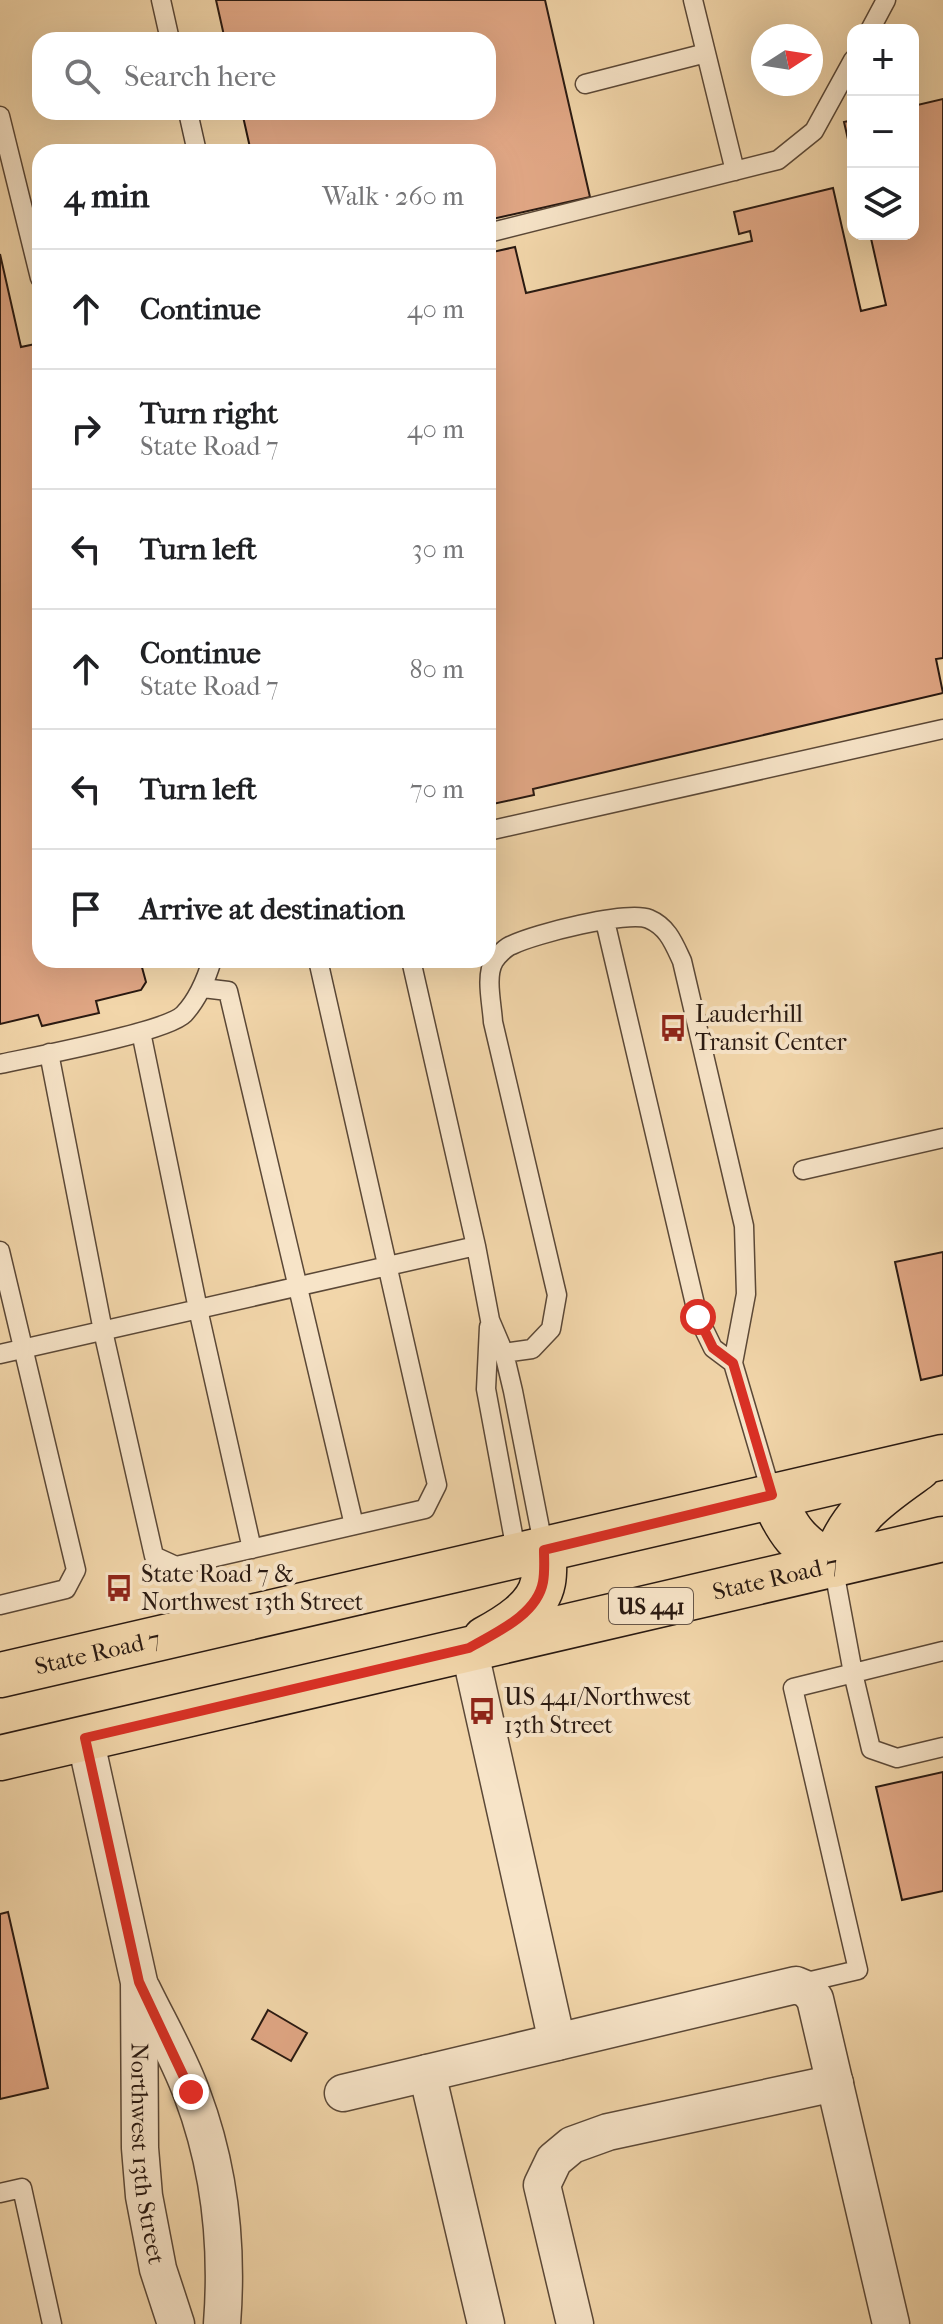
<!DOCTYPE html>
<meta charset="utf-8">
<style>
:root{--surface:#fff;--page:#f6f6f6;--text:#202124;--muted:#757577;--line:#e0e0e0}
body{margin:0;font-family:"IM FELL French Canon",serif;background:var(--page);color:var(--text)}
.controls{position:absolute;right:24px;top:24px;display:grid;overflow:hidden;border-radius:16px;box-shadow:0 8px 32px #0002}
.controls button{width:72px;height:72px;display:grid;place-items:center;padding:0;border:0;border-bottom:2px solid var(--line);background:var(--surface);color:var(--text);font:40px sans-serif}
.compass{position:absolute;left:751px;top:24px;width:72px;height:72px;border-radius:50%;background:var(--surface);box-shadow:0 8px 32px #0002;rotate:78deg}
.stop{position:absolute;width:24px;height:24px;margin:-18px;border:6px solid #d93025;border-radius:50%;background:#fff}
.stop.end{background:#d93025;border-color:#fff;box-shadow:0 2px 8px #0008}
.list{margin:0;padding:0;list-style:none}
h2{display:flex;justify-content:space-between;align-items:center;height:104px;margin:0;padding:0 32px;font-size:34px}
h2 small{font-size:26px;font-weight:400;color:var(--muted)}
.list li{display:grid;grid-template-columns:52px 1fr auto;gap:24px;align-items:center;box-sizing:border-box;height:120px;padding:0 32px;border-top:2px solid var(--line)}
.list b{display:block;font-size:30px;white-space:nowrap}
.list p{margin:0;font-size:26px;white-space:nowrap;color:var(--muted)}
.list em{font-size:26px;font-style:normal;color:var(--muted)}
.icon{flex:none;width:44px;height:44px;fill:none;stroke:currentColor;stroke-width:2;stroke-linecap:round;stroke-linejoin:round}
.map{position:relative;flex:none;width:943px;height:2324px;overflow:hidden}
.search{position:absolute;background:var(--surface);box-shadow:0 8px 32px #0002;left:32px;top:32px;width:464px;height:88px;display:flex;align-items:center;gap:20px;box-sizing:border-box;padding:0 28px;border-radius:24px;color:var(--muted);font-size:30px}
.panel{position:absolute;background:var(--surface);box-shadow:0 8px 32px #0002;left:32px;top:144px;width:464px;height:824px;border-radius:24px}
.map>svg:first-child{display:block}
.building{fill:#e1a785;stroke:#291911;stroke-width:2}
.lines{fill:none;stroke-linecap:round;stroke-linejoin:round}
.service-casing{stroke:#5b4837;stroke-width:21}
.minor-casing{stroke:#5b4837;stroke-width:39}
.primary-casing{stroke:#291911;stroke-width:47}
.service{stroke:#f7e4c8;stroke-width:18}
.minor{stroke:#f7e4c8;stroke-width:36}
.primary{stroke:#f2d6aa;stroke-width:44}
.route{stroke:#d93025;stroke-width:10}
.labels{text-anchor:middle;stroke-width:8;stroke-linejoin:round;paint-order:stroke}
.shield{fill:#f7e4c8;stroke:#675648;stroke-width:2}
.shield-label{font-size:22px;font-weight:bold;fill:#291911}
.poi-label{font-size:24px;fill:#291911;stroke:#f7e4c8;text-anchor:start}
.street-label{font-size:24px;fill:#291911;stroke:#f7e4c8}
</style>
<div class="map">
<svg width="943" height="2324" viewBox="0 0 943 2324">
<rect width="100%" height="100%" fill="#f2d6aa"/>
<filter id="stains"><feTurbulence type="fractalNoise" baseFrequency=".0025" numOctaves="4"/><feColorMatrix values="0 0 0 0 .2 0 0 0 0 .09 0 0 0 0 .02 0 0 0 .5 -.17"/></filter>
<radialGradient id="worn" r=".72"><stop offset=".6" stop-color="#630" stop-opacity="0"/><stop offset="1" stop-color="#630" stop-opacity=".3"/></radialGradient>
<path class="building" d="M216,0H545L590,197L488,220V152H251L242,112H488V40H225Z
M943,99V658L936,659L943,693L533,789L534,795L488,805V253L515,247L526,293L752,241L750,231L739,234L734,212L833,188L861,311L886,305L870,234H913V106Z
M853,120V161L844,122Z
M0,254L21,347L40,343V960H140L146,982L141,990L96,1001L99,1013L42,1026L38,1015L0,1024Z
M943,1252V1375L921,1380L895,1262Z
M943,1772V1891L902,1900L876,1787Z
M8,1912L48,2088L0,2099V1914Z
M268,2010L307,2033L291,2061L252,2039Z"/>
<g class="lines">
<g class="service-casing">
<path id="service" d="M161,0L170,40
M693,0L735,171
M870,30L886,0
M585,84L706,53
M188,112L197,152
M0,116L40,278
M488,233L778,160L814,131L853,60
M488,831L943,729
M605,921L698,1317L713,1348L733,1363
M411,960L476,1246L490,1320L504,1353L513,1391L544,1549
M203,988L228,991L354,1525
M141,1032L198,1309L252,1549
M49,1053L103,1331L154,1556L176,1566L425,1509L437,1485L318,960
M0,1064C32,1057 167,1032 184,1014C198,999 206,980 212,960
M803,1170L943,1138
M0,1251L76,1570L66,1589L0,1605
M489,1327L486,1389L517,1556
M504,1353L532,1349L551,1329L557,1295L493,1022C492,1004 485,976 494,961C498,955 506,947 512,945C534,934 628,910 649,919C668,927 674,944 682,961L744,1226L746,1294L733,1363L772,1495
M0,1354L476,1246
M833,1565L853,1673L871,1749L897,1758L943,1747
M798,1984L858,1970L793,1688L943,1651
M0,2193L22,2188L52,2324"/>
</g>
<g class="minor-casing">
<g id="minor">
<path d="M469,1648L557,2042"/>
<path id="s1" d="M85,1738L139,1982L140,2148L144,2196L158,2269L176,2324"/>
<path d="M142,1989C159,2024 179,2058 192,2094C220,2168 228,2246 222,2324"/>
<path d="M427,2073L486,2324"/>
<path d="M343,2093L796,1985L808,1990L815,1999L891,2324"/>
<path d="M575,2324L542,2185L554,2160L572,2145L608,2132L835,2083"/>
</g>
</g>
<g class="primary-casing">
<g id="primary">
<path d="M772,1495C788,1532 798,1545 833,1565"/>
<path d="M833,1565C850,1514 876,1498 918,1468"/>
<path d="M485,1639C507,1627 538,1609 543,1582C545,1572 544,1560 544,1550"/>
<path id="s2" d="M0,1675L943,1457"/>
<path id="s3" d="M0,1758L943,1539"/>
</g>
</g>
<use href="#service" class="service"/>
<use href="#minor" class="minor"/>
<use href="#primary" class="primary"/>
</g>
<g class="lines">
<path class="route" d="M191,2092L139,1982L85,1738L469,1648C495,1633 537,1615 543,1582C545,1571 544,1560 544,1550L772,1495L733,1363L713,1348L698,1317"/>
</g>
<defs>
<g id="bus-bare" transform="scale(2.16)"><path d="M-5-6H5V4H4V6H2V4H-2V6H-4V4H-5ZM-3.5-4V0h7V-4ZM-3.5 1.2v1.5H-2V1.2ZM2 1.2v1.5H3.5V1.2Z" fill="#8f2418" stroke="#f7e4c8" stroke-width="2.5" paint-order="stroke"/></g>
</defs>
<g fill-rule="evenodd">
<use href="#bus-bare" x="673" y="1028"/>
<use href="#bus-bare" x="119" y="1588"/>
<use href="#bus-bare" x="482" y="1711"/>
</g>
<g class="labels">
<rect class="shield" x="609" y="1588" width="84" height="36" rx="6"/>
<g class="shield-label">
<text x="651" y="1614">US 441</text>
</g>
<g class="poi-label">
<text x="695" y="1022">Lauderhill<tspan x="695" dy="28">Transit Center</tspan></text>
<text x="141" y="1582">State Road 7 &amp;<tspan x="141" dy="28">Northwest 13th Street</tspan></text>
<text x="504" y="1705">US 441/Northwest<tspan x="504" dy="28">13th Street</tspan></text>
</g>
<g class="street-label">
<text dy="8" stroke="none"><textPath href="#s3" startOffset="796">State Road 7</textPath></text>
<text dy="8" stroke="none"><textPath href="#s2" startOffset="100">State Road 7</textPath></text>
<text dy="8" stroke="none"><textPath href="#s1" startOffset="422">Northwest 13th Street</textPath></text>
</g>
</g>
<rect width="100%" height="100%" filter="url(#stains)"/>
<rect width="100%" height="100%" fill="url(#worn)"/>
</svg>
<div class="controls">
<button>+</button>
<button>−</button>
<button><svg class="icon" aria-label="layers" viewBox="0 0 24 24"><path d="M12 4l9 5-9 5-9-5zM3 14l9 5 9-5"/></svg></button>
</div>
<svg class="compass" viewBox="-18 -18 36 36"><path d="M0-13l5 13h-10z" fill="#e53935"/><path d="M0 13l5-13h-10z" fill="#757577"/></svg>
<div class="stop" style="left:698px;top:1317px"></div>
<div class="stop end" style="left:191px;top:2092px"></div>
<div class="search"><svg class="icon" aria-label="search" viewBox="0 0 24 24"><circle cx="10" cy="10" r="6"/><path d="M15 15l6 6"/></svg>Search here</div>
<section class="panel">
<h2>4 min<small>Walk · 260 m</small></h2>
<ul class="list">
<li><svg class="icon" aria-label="ahead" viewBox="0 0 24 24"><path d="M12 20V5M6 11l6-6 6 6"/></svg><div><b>Continue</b></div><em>40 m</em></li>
<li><svg class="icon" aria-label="right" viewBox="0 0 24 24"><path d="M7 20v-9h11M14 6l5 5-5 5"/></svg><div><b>Turn right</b><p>State Road 7</p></div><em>40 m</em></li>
<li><svg class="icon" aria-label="left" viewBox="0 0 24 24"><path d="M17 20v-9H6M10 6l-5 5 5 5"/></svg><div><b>Turn left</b></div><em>30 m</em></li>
<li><svg class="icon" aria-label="ahead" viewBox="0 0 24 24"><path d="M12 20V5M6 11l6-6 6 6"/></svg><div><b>Continue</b><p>State Road 7</p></div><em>80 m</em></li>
<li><svg class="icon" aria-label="left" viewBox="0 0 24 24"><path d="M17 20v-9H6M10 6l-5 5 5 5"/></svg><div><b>Turn left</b></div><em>70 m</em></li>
<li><svg class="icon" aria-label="arrive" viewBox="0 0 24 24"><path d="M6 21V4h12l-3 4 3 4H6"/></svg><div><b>Arrive at destination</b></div></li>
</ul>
</section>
</div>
